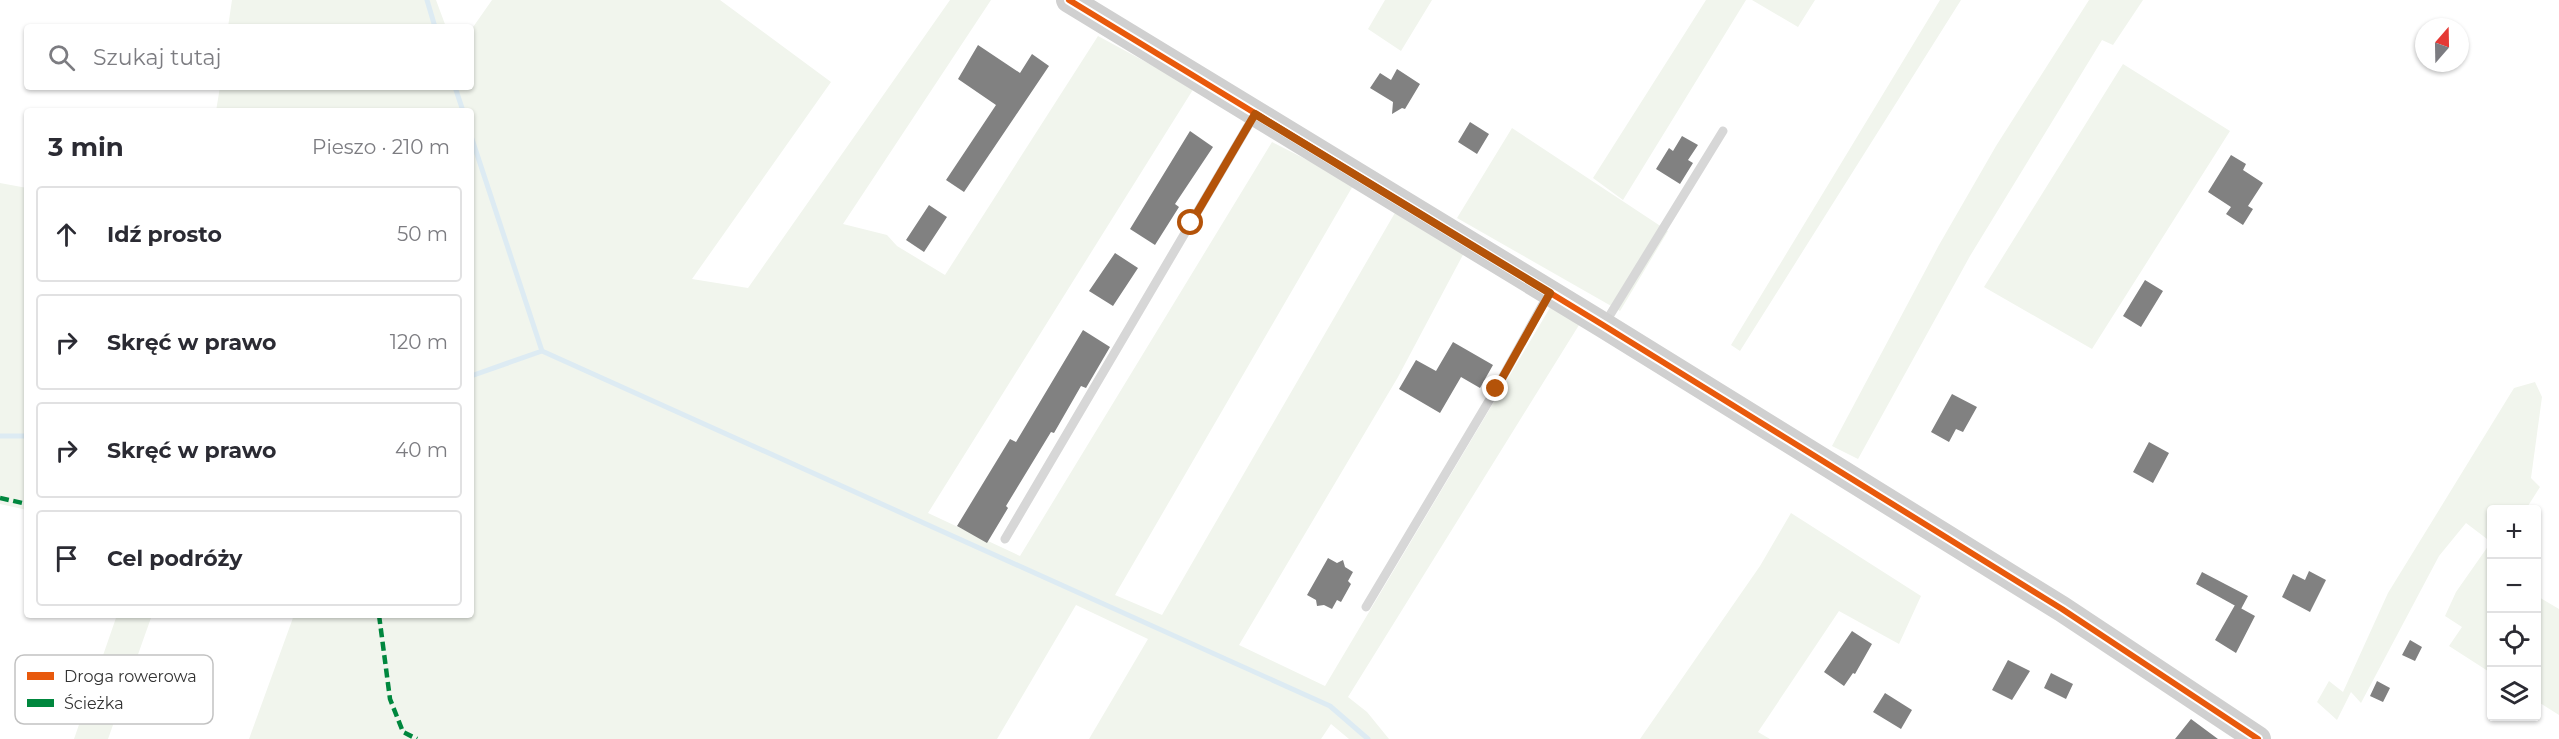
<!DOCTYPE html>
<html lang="pl">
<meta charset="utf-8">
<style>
:root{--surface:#fff;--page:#f7f7f7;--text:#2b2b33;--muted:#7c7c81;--line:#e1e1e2}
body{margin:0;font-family:Montserrat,sans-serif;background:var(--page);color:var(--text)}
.controls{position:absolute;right:18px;bottom:18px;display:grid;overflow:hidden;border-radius:6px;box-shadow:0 2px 4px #0004}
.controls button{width:54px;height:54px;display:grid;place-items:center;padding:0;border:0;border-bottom:2px solid var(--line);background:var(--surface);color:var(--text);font:30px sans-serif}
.compass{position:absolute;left:2415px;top:18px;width:54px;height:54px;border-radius:50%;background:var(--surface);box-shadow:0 2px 4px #0004;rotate:20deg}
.stop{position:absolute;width:18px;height:18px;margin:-14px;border:4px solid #b45309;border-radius:50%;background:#fff}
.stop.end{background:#b45309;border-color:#fff;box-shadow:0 2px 6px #0008}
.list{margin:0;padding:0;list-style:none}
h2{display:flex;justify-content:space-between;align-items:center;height:78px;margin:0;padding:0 24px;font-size:26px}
h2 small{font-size:20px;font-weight:400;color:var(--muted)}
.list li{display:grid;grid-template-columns:39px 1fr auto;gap:18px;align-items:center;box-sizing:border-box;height:96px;margin:0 12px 12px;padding:0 12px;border:2px solid var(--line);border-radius:6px}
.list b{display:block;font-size:22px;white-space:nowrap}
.list em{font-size:20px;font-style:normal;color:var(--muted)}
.icon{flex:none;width:33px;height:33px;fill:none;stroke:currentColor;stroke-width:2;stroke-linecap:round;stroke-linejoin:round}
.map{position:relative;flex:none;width:2559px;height:739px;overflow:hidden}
.search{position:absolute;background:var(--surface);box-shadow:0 2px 4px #0004;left:24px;top:24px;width:450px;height:66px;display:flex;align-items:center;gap:15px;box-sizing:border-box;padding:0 21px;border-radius:6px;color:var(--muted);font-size:22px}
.panel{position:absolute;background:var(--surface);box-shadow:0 2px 4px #0004;left:24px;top:108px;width:450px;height:510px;border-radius:6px}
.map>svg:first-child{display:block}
.green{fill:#f1f5ed}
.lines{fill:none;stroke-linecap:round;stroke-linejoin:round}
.stream{stroke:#ddebf3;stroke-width:5}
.building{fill:#818181}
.lane{stroke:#d7d7d7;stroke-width:9}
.secondary{stroke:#d0d0d0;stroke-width:26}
.quiet{stroke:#00873e;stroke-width:4.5;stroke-dasharray:9 4.5;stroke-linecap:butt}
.cycleway-casing{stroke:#fff;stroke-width:10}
.cycleway{stroke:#e8590c;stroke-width:6}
.route{stroke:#b45309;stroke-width:8}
.key{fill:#fff;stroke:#c2c2c2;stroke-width:1.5}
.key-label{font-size:16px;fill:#333}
</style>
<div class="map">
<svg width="2559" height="739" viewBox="0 0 2559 739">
<rect width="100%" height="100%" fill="#fff"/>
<path class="green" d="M232,0H436L446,27H228Z
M492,0H720L831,82L692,279L748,288L950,0H991L843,224L887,235L897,246L945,275L1098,36L1194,88L928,513L1020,556L1272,142L1354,184L1115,595L1162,615L1396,211L1465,251L1398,377L1239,645L1325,686L1551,306L1579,325L1348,697L1367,712L1389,739H1349L1331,724L1321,739H1089L1148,639L1076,605L997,739H249L294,615H471V111H216L220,87H471V30Z
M1385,0H1432L1401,51L1368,29Z
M1706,0H1746L1623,200L1593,178Z
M1752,0H1815L1798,27Z
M1940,0H1961L1740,351L1731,345Z
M2089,0H2143L2113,45L2102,40L1970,256L1858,459L1832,446L1939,245L1996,146Z
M2123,64L2230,131L2092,349L1984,287Z
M1512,128L1668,231L1620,311L1457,218Z
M0,183L27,188V510L0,504Z
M2535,382L2542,397L2531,478L2540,487L2526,509L2492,510L2491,673L2449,646L2462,627L2445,616L2456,592L2491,542L2466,523L2439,556L2361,703L2351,692L2337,720L2317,702L2329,681L2343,692L2388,593L2514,388Z
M1791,513L1921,596L1899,644L1839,611L1758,732L1770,739H1640L1760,566Z
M2537,596L2559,609V715L2537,701Z
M117,615H152L108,739H74Z"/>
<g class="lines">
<path class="stream" d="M427,0L435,27
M455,87L463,111
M471,136L542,351
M471,376L542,351L1330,706L1368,739
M0,436H27"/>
</g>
<path class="building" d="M978,45L1020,73L1032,54L1049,66L964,192L946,180L996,105L958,79Z
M1397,69L1420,84L1405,109L1402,108L1392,114L1393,102L1370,88L1380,73L1391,80Z
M1470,122L1489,134L1477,154L1458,142Z
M1190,131L1213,147L1175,204L1179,207L1155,245L1130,229Z
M1682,136L1698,145L1688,160L1693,163L1680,184L1656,169L1669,148L1673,151Z
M2231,155L2246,164L2243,170L2263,183L2248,206L2253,209L2243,225L2226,214L2231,207L2208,192Z
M929,205L947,217L924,252L906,240Z
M1115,253L1138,268L1113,306L1089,291Z
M2145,280L2163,291L2141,327L2123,316Z
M1083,330L1110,347L1086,388L1081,386L1054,433L1051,432L1006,506L1008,508L987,543L957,526L1010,439L1016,442Z
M1453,342L1493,365L1480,388L1461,377L1440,413L1399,389L1416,360L1436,371Z
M1952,394L1977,407L1963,432L1956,429L1949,442L1931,432Z
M2149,442L2169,453L2153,483L2133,472Z
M1328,558L1337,563L1343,560L1345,567L1353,572L1348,581L1351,584L1341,602L1337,600L1332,609L1324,605L1317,606L1316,600L1307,595Z
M2309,571L2326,580L2310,612L2282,597L2293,574L2305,580Z
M2202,572L2248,596L2241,609L2196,584Z
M2235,605L2255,616L2236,653L2215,640Z
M1852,631L1872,644L1855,674L1853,673L1844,686L1824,672Z
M2410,640L2422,647L2415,661L2402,655Z
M2008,660L2030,671L2012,700L1992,690Z
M2051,673L2073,684L2066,699L2044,688Z
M2377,681L2390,688L2383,702L2370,696Z
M1885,693L1912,710L1901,729L1873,712Z
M2191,719L2218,739H2175Z"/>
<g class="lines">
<path class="lane" d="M1605,323L1723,131
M1005,539L1255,114
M1366,607L1496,389L1548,295"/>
<path class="secondary" d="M1069,0L1603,325L2062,609L2258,739"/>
<path class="quiet" d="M0,498L27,504
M379,615L390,699L403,732L417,739"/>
<g class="cycleway-casing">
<path id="cycleway" d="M1069,0L1603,325L2062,609L2258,739"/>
</g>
<use href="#cycleway" class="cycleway"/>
</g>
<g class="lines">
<path class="route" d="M1191,223L1255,114L1550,293L1496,389"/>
</g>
<rect x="15" y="655" width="198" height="69" rx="9" class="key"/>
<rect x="27" y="672" width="27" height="8" fill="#e8590c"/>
<rect x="27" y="699" width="27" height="8" fill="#00873e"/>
<g class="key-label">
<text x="64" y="682">Droga rowerowa</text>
<text x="64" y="709">Ścieżka</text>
</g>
</svg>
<div class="controls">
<button>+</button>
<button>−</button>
<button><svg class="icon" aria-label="locate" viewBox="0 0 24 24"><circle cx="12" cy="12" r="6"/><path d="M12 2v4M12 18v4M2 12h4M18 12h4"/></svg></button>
<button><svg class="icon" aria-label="layers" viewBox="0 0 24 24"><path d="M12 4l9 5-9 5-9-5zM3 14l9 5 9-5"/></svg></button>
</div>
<svg class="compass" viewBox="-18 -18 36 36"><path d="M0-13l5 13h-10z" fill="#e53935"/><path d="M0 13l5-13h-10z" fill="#7c7c81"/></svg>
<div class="stop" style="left:1191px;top:223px"></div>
<div class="stop end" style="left:1496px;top:389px"></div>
<div class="search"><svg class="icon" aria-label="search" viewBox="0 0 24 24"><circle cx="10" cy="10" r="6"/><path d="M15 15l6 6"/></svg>Szukaj tutaj</div>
<section class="panel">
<h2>3 min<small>Pieszo · 210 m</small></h2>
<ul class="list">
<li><svg class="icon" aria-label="ahead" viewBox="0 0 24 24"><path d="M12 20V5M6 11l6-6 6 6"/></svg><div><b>Idź prosto</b></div><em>50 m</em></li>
<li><svg class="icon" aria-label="right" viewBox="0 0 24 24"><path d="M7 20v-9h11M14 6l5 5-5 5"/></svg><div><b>Skręć w prawo</b></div><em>120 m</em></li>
<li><svg class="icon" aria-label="right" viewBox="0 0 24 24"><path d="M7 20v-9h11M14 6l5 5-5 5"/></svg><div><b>Skręć w prawo</b></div><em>40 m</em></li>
<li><svg class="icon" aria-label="arrive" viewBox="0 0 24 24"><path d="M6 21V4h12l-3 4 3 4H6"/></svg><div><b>Cel podróży</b></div></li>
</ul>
</section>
</div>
